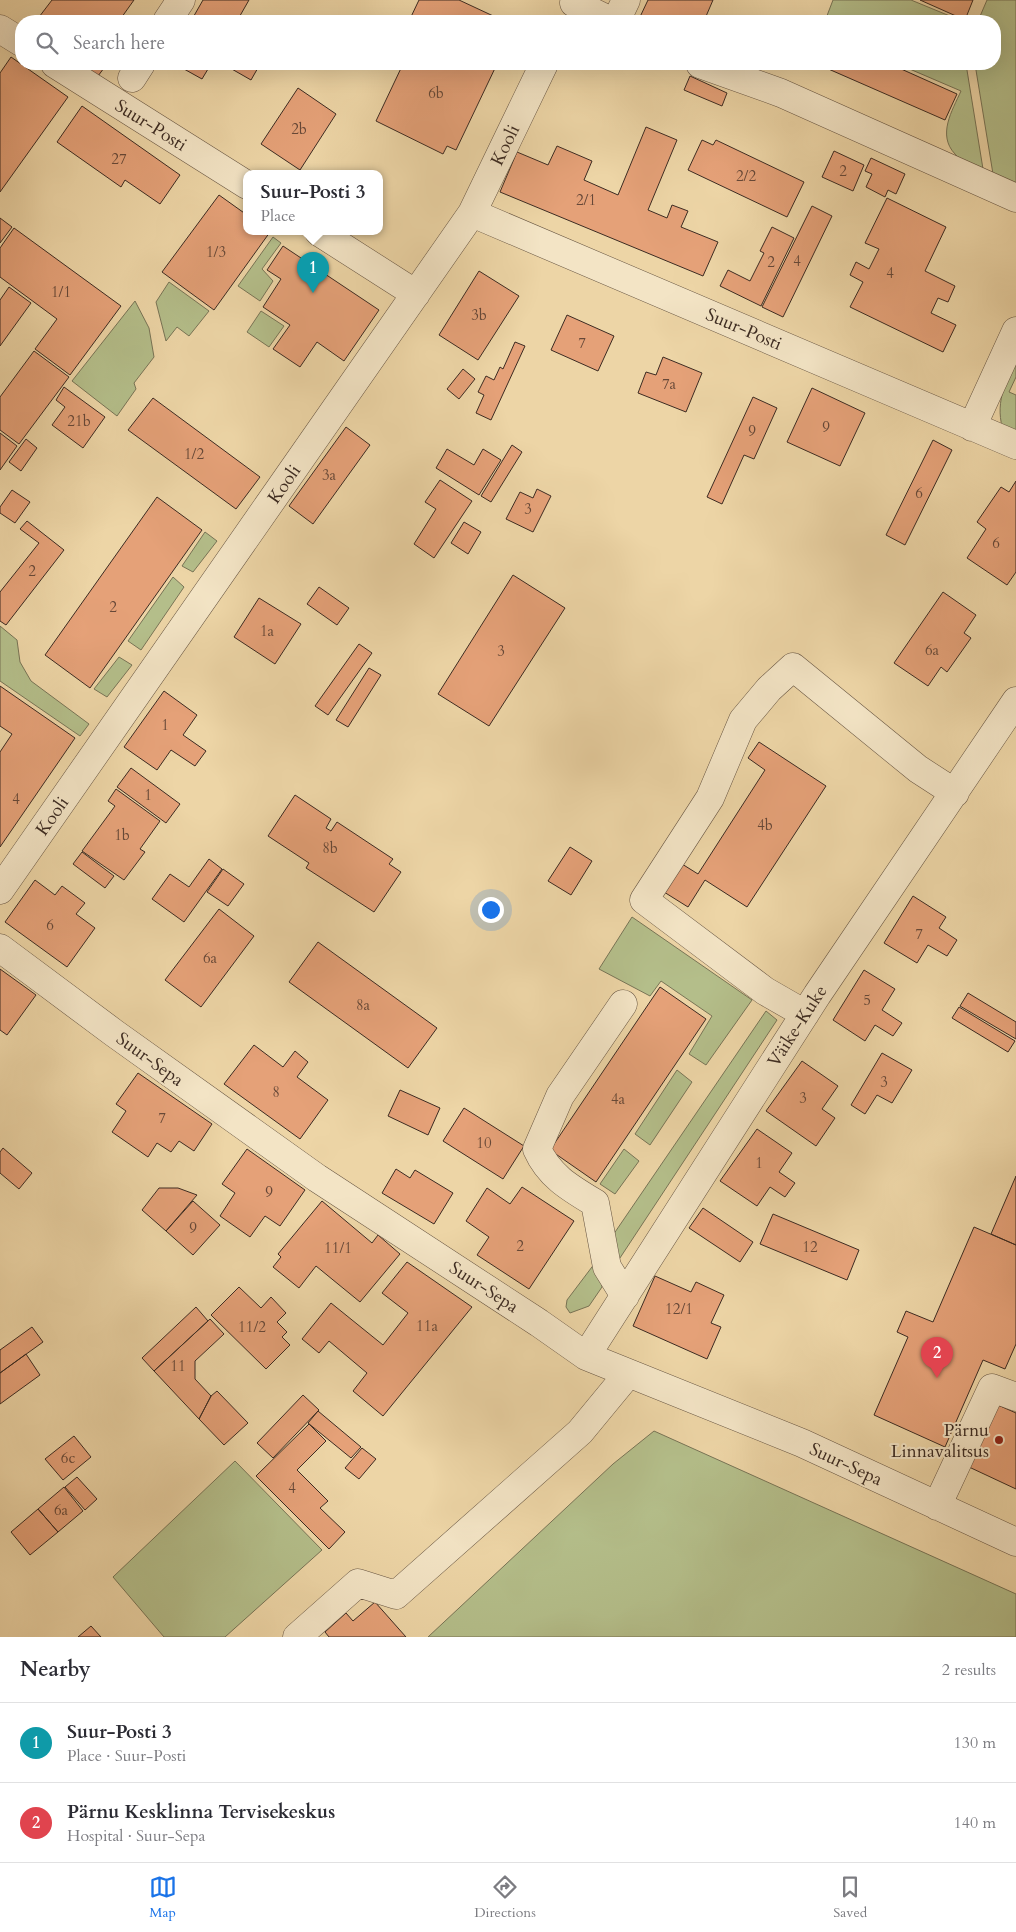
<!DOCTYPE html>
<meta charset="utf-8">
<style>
:root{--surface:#fff;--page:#f7f7f7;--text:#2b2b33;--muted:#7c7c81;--line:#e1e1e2;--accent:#1a73e8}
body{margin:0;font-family:Cardo,serif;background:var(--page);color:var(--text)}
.you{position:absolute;left:490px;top:909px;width:18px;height:18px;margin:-12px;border:4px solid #fff;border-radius:50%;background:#1a73e8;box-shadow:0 0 0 8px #1a73e833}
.badge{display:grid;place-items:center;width:32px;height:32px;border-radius:50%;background:var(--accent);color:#fff;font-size:16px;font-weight:700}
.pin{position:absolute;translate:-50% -41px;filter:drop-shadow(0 1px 2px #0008)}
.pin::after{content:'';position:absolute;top:26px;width:18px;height:15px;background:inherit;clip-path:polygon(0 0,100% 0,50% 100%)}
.popup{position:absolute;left:243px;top:170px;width:140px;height:65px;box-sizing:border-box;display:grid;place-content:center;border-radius:10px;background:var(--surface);filter:drop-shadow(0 1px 4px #0005);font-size:16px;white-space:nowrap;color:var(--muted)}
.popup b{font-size:19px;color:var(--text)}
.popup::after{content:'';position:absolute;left:50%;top:100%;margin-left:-10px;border:10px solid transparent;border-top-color:var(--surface)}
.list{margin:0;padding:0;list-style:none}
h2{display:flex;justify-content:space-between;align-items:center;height:65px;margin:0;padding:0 20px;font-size:21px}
h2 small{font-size:16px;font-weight:400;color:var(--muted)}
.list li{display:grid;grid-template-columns:32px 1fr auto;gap:15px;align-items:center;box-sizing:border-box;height:80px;padding:0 20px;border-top:1px solid var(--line)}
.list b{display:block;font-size:19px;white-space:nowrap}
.list p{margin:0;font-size:16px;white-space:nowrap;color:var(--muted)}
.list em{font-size:16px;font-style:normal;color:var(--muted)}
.icon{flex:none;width:28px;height:28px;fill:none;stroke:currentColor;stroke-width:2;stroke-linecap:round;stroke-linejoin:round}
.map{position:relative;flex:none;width:1016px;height:1637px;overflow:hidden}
.search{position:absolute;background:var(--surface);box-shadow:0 5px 20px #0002;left:15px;right:15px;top:15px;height:55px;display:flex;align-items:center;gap:12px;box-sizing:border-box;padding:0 18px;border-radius:20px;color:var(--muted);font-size:19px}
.sheet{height:225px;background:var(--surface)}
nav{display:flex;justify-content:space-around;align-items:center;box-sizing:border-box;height:70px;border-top:1px solid var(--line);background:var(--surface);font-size:14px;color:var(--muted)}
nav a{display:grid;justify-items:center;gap:2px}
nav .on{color:var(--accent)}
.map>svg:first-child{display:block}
.green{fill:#b4be8a;stroke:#787456}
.building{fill:#e5a178;stroke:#3c2b22}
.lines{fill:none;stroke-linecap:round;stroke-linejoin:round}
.minor-casing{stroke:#685643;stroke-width:29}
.minor{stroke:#f3e4c5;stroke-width:28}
.poi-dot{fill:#8f2418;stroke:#f3e4c5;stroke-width:2}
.labels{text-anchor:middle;stroke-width:4;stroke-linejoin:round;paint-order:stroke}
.number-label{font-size:15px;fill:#664838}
.street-label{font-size:18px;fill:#3c2b22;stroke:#f3e4c5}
.poi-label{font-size:18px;fill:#3c2b22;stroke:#f3e4c5;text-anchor:end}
</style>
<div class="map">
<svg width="1016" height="1637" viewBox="0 0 1016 1637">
<rect width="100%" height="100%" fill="#edd5a6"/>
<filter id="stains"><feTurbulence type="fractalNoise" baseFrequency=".004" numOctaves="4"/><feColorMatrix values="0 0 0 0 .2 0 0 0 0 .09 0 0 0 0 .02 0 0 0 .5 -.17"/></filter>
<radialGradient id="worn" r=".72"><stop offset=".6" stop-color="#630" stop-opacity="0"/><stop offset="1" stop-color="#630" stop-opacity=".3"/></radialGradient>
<path class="green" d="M833,0H911L962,21H825Z
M987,0H1016V186L993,174L975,64H995V21H978Z
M898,64H966L983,169C975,165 960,161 955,154C937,135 952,111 961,91Z
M273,237L281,243L262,269L273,281L260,301L238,286Z
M169,282L209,311L189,336L177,327L166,341L156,302Z
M135,301L149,328L154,357L134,383L136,389L117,416L72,381Z
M261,311L284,326L269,347L247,332Z
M1016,358V377L1009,392L1016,395V437L1004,432C994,406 1005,382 1016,358Z
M205,532L217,541L193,572L182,566Z
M173,577L184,587L141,650L128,641Z
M0,626L17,640L20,662L31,681L89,724L80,736L0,681Z
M119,657L132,665L107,697L94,689Z
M632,917L752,1000L706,1065L689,1054L712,1016L661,981L650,996L599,969Z
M766,1011L777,1020L614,1267L611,1238Z
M677,1070L692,1082L650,1145L635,1134Z
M624,1149L639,1161L615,1194L600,1184Z
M598,1259L602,1287L589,1306L570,1313L566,1307L567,1300Z
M654,1431L1016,1594V1637H428L613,1464Z
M235,1461L322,1550L225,1637H164L113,1577Z"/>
<path class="building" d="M52,0H134L119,21H36Z
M203,0H249L237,21H191Z
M419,0H459L504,21H409Z
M648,0H713L704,21H644L639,19Z
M920,0H973L965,20Z
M11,57L68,97L0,192V73Z
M81,64H107L98,76Z
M175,64H211L202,79Z
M223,64H256L259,66L251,80Z
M403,64H497L456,150L447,146L443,154L376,121Z
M817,64H890L957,94L945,120Z
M690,76L727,93L722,106L684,90Z
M298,88L336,114L300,170L261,144Z
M82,106L180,175L160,204L125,180L121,187L57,142Z
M646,127L677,140L648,210L667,218L672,205L688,211L681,227L718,242L703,276L500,192L517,152L548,165L557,146L592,161L584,180L618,195Z
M702,140L713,145L716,140L804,182L787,217L688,170Z
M834,151L864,165L853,191L822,177Z
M871,158L905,174L896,194L888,190L885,197L866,187L872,174L865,171Z
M219,195L247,215V232H270L214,310L162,272Z
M887,198L946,227L925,271L955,286L948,302L938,298L931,313L956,325L943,352L850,307L863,282L850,275L856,262L869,269L879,249L865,243Z
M812,206L832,216L783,317L762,307Z
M0,218L12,227L0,243Z
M772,227L794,238L761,306L720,286L728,270L750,281L764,253L760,251Z
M14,228L121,306L70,375L35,349L57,319L0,277V248Z
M283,246L379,310L344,361L317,342L300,367L273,349L290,325L263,307L281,279L267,270Z
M479,271L519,296L478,360L439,335Z
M9,287L31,303L0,346V300Z
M567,315L614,336L598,371L551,350Z
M515,342L525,346L491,420L476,413L484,395L478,392L486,376L494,380L500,367L503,369Z
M34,351L69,377L19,444L0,430V397Z
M663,357L702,373L686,412L638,393L646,372L656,375Z
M463,369L475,379L459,399L447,389Z
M64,387L105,417L83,448L52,425L65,407L56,400Z
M812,388L865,413L840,466L787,442Z
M753,397L777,408L754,459L744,455L722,504L707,497Z
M153,398L260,477L236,509L128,430Z
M346,427L370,445L313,524L289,506Z
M0,433L17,446L0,470Z
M26,439L37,448L21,471L9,462Z
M933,440L952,450L905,545L886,535Z
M512,445L522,452L491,502L481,496Z
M447,449L474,465L483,449L501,460L479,495L436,468Z
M440,480L472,501L434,558L414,544L436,509L425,502Z
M1016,481V572L1007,585L967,558L986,529L977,522L1001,487L1009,492Z
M537,489L551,496L533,532L506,519L520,492L533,498Z
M12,490L30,502L15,523L0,513V507Z
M157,497L202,530L90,688L45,655Z
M27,521L64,550L6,625L0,621V592L39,543L20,529Z
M464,522L481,532L468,554L451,543Z
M513,575L565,608L489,726L438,694Z
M319,587L349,608L337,625L307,604Z
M943,592L976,615L964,633L971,638L947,672L941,667L928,686L894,663Z
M259,598L301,624L275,664L234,637Z
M359,644L372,653L328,715L315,706Z
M369,668L381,675L348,727L336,720Z
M0,686L75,738L0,847V752L12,734L0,726Z
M164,691L197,715L183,735L206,751L195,766L171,750L157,770L124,747Z
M759,742L826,786L747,907L705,880L688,907L664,892L682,864L698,874L765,770L748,758Z
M131,768L180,804L166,823L117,787Z
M116,789L160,821L140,849L145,852L124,880L82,851L115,806L108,801Z
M295,795L331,819L326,828L331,831L337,822L393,859L389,864L401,872L374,912L306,868L309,863L268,836Z
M570,847L592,861L571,895L548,881Z
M82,852L114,876L105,888L73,864Z
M209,859L222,869L184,922L152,899L170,874L189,887Z
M223,869L244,884L228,906L207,892Z
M35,880L55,895L62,886L85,903L76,914L95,928L67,967L5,922Z
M913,896L946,917L939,928L957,940L947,956L928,945L917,963L884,943Z
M219,909L254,936L201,1007L165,980Z
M318,942L437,1028L408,1068L289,982Z
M0,969L36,995L7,1035L0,1030Z
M864,970L895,989L882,1010L902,1023L893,1036L875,1025L865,1041L833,1020Z
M660,987L706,1019L596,1182L550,1150Z
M968,993L1016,1022V1039L960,1006Z
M959,1007L1015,1041L1008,1052L952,1018Z
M254,1045L283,1067L295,1051L308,1062L297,1077L328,1100L300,1139L224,1084Z
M882,1053L912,1070L892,1103L877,1095L865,1114L851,1105Z
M802,1061L838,1086L822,1109L835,1118L816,1146L766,1111Z
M138,1073L212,1124L194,1151L179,1141L171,1152L157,1143L148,1157L112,1132L126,1111L116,1104Z
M400,1090L440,1108L428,1135L388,1116Z
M464,1108L524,1146L503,1179L443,1141Z
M757,1129L792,1153L779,1172L795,1183L785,1197L770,1187L757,1206L720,1181Z
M3,1148L32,1173L19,1189L0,1173V1152Z
M247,1149L305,1190L280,1226L265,1216L250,1237L220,1216L235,1193L222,1184Z
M396,1169L410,1178L415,1170L453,1193L434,1224L382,1193Z
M1016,1176V1245L991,1234Z
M522,1187L574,1221L529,1289L477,1255L489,1237L466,1221L487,1188L510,1204Z
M159,1188H178L197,1195L166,1231L142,1210Z
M193,1201L220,1225L193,1255L166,1231Z
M322,1201L372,1243L378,1235L400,1254L360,1302L316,1266L299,1288L273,1267L281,1257L278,1254Z
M703,1208L753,1242L740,1262L689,1228Z
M773,1214L859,1250L847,1280L760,1244Z
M974,1227L1016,1245V1344L1005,1369L983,1360L945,1447L874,1415L908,1337L897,1332L906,1311L933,1322Z
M407,1262L472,1307L383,1416L353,1391L367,1373L329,1341L319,1353L302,1339L331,1303L383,1345L408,1313L382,1293Z
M655,1276L691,1292L696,1282L724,1295L711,1323L721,1327L707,1359L633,1326Z
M239,1287L261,1308L271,1297L286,1313L277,1322L287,1332L282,1337L290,1345L266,1369L211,1315Z
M196,1307L208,1321L154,1371L142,1358Z
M210,1319L224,1334L195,1361V1379L211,1396L199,1419L154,1371Z
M32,1327L43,1342L0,1373V1350Z
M26,1354L40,1375L0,1404V1373Z
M217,1391L248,1423L224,1445L199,1419L211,1396Z
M303,1395L319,1410L273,1458L257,1443Z
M998,1405L1016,1413V1489L969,1467Z
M318,1411L361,1447L351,1458L308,1423Z
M309,1424L326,1441L297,1470L328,1501L320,1508L345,1532L329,1549L256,1476Z
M74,1436L91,1457L63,1480L45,1459Z
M362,1448L376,1459L359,1479L345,1468Z
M77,1477L97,1499L85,1510L65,1487Z
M64,1487L83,1511L58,1532L38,1509Z
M38,1509L58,1532L30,1555L11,1532Z
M375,1602L406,1637H329L325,1632L346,1613L353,1621Z
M91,1626L101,1637H78Z"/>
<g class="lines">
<g class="minor-casing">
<path id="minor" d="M574,3L611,21
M167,21L181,0
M616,21L626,0
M0,29L21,42
M55,64L247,185
M700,64L781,93L1016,198
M132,78L141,64
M472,213L1016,445
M319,232L416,294
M972,427L1016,331
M0,890L472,213L544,64
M0,948L114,1033L317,1178L539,1323L586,1356L802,1443L1016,1542
M623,1004L560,1096L537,1149C549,1176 570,1188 595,1203L607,1267L625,1296
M805,1014L765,991L644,900L710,798L743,720L769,689L793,667L918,769L955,793
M586,1356L817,995L1016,701
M937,1506L992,1388L1016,1397
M297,1637L358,1583L396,1595L580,1432L627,1375"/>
</g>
<use href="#minor" class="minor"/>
</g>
<circle class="poi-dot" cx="999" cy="1440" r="5"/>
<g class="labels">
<g class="number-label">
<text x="436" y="98">6b</text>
<text x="299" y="134">2b</text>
<text x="119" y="164">27</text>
<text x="843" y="176">2</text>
<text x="746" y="181">2/2</text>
<text x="586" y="205">2/1</text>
<text x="216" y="257">1/3</text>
<text x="797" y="266">4</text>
<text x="771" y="267">2</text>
<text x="890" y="278">4</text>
<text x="61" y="297">1/1</text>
<text x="479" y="320">3b</text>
<text x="582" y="348">7</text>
<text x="669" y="389">7a</text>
<text x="79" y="426">21b</text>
<text x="826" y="432">9</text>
<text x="752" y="436">9</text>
<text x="194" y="459">1/2</text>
<text x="329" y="480">3a</text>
<text x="919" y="498">6</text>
<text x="528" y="514">3</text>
<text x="996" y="548">6</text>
<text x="32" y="576">2</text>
<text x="113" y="612">2</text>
<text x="267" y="636">1a</text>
<text x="932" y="655">6a</text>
<text x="501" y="656">3</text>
<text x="165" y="730">1</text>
<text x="148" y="800">1</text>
<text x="16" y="804">4</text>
<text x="765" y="830">4b</text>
<text x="122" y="840">1b</text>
<text x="330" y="853">8b</text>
<text x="50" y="930">6</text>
<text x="919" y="939">7</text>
<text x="210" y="963">6a</text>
<text x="867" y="1005">5</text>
<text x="363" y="1010">8a</text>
<text x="884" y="1087">3</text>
<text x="276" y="1097">8</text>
<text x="803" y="1103">3</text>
<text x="618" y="1104">4a</text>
<text x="162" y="1123">7</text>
<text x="484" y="1148">10</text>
<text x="759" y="1168">1</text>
<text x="269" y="1197">9</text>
<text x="193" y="1233">9</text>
<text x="520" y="1251">2</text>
<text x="810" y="1252">12</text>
<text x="338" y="1253">11/1</text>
<text x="679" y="1314">12/1</text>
<text x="427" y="1331">11a</text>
<text x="252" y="1332">11/2</text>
<text x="178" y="1371">11</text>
<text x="68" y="1463">6c</text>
<text x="292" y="1493">4</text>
<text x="61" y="1515">6a</text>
</g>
<g class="street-label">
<text transform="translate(151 125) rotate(32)" y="6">Suur-Posti</text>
<text transform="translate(505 145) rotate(-64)" y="6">Kooli</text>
<text transform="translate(744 329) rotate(23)" y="6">Suur-Posti</text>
<text transform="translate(284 484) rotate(-55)" y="6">Kooli</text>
<text transform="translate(52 816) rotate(-55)" y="6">Kooli</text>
<text transform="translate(797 1026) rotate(-57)" y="6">Väike-Kuke</text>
<text transform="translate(150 1059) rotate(36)" y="6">Suur-Sepa</text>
<text transform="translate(484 1287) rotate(33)" y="6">Suur-Sepa</text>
<text transform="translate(846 1464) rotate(25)" y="6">Suur-Sepa</text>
</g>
<g class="poi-label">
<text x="989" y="1436">Pärnu<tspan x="989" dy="21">Linnavalitsus</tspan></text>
</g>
</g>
<rect width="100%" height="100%" filter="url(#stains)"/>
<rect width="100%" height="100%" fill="url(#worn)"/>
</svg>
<div class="you"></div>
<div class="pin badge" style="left:313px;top:293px;background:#0f9aa8">1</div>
<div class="popup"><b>Suur-Posti 3</b>Place</div>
<div class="pin badge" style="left:937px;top:1378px;background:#e0444e">2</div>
<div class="search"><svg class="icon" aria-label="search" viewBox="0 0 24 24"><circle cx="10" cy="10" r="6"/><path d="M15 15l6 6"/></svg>Search here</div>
</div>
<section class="sheet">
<h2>Nearby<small>2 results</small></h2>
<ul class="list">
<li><span class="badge" style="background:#0f9aa8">1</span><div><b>Suur-Posti 3</b><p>Place · Suur-Posti</p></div><em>130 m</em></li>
<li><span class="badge" style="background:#e0444e">2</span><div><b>Pärnu Kesklinna Tervisekeskus</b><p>Hospital · Suur-Sepa</p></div><em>140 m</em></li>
</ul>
</section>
<nav>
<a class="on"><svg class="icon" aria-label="map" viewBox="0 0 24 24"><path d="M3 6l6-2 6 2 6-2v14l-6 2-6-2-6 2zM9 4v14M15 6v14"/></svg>Map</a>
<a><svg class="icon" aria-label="directions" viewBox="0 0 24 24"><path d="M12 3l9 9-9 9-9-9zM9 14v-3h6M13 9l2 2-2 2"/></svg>Directions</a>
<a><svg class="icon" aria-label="saved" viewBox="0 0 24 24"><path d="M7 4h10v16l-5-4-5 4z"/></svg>Saved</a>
</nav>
